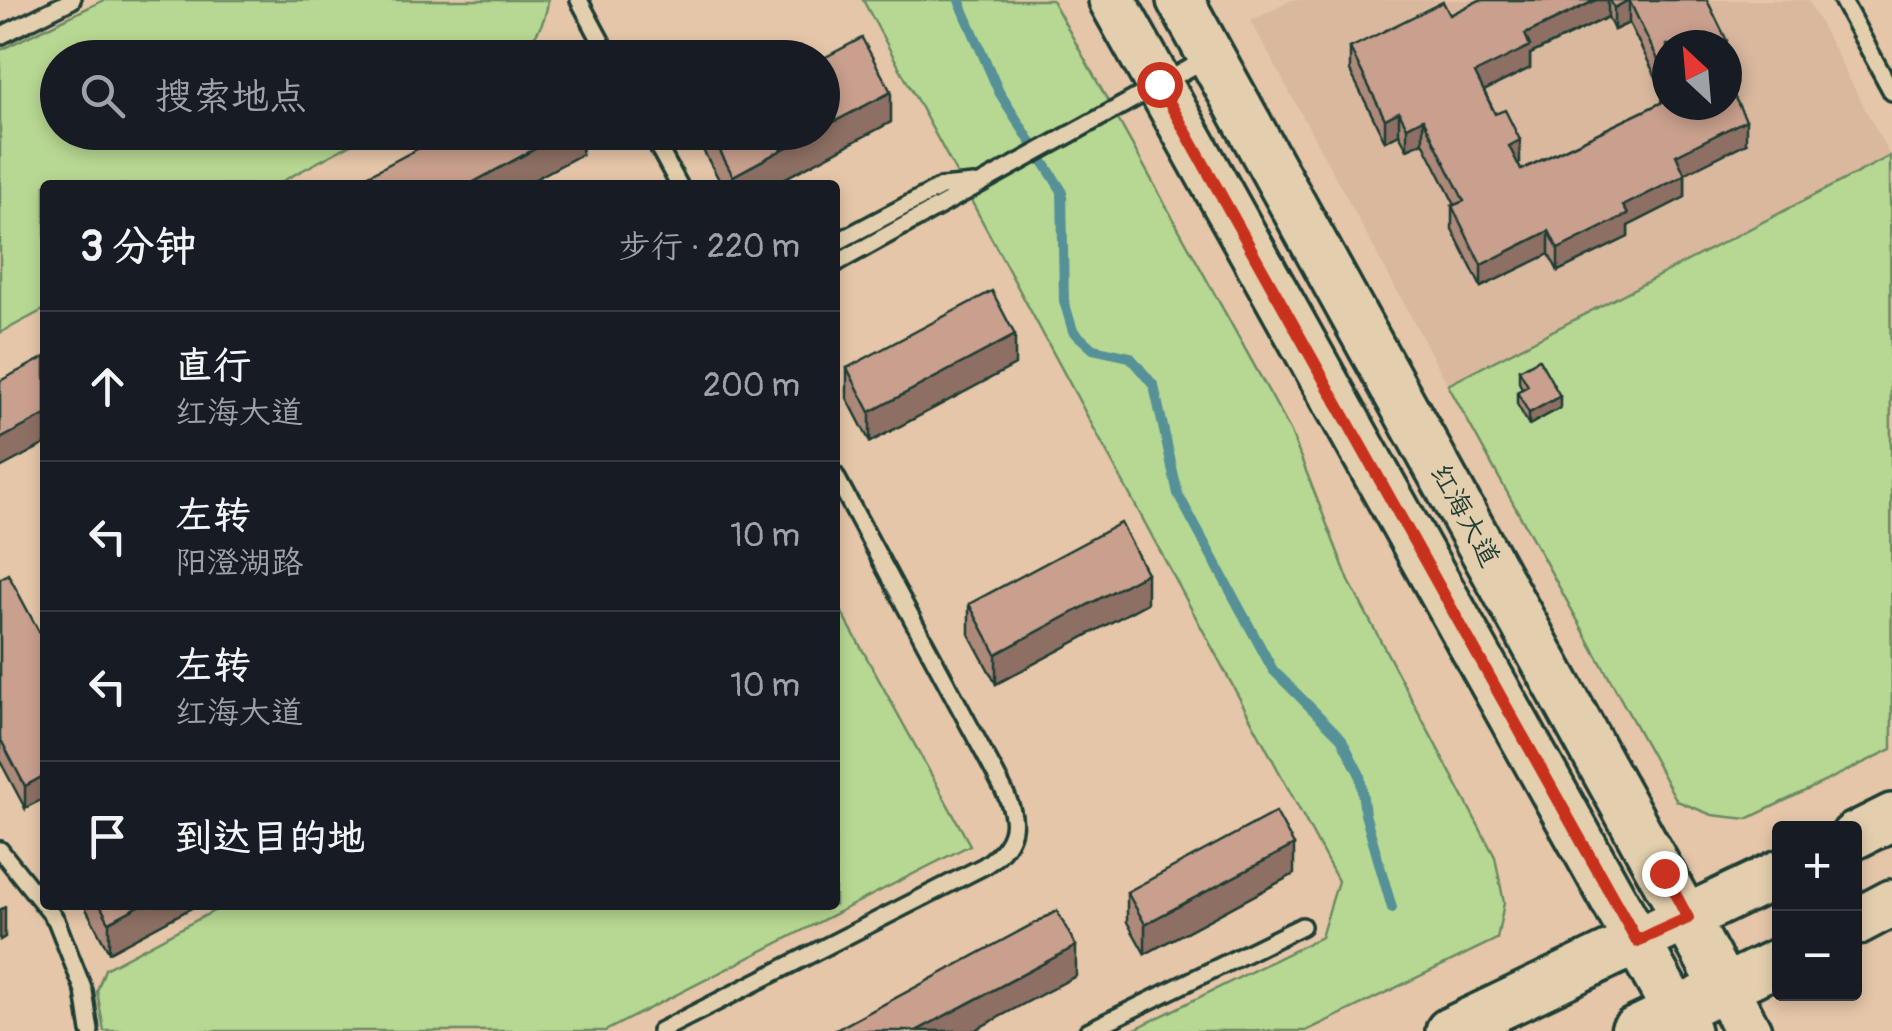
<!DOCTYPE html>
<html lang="zh">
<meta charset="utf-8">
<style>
:root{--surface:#171b24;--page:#242831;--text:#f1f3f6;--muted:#9ea1a6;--line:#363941}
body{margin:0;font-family:Pangolin,"LXGW WenKai TC",sans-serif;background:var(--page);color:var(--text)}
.controls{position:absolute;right:30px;bottom:30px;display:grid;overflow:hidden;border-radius:10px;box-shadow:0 5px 15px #0003}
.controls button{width:90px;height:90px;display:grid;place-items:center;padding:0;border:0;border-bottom:2px solid var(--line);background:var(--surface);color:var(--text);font:50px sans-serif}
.compass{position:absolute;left:1652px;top:30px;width:90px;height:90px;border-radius:50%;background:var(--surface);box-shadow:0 5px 15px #0003;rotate:334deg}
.stop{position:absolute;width:30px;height:30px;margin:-22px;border:8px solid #c8321e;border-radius:50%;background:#fff}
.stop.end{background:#c8321e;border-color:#fff;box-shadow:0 2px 10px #0008}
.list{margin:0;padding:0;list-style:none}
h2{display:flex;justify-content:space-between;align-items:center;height:130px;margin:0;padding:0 40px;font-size:42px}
h2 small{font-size:32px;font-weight:400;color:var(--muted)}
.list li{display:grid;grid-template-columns:65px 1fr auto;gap:30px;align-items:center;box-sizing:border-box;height:150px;padding:0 40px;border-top:2px solid var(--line)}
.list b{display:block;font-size:38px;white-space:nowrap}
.list p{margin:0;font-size:32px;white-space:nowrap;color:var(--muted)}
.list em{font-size:32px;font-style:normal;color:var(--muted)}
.icon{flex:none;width:55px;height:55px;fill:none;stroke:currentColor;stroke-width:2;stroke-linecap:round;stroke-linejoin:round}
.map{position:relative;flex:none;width:1892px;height:1031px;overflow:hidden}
.search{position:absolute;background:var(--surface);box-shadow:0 5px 15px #0003;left:40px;top:40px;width:800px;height:110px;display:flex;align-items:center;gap:25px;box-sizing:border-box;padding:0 35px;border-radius:55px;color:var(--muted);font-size:38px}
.panel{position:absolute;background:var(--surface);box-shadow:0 5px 15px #0003;left:40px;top:180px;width:800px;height:730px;border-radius:10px}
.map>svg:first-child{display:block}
.built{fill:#d9b89e;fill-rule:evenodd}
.green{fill:#b7d892;stroke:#6b8a63;stroke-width:2.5}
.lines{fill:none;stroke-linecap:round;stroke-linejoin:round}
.stream{stroke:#579198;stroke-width:10}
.lane-casing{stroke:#1f3d34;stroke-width:22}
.secondary-casing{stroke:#1f3d34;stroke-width:52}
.lane{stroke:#e3cfad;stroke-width:15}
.secondary{stroke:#e3cfad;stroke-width:45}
.wall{fill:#ad8979;stroke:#1f3d34;stroke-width:2.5;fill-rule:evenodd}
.shaded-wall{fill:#8d6f63;stroke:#1f3d34;stroke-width:2.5}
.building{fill:#c99f8d;stroke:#1f3d34;stroke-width:2.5}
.route{stroke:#c8321e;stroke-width:12}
.labels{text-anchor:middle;stroke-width:10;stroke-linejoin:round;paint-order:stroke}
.street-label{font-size:28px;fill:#1f3d34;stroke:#e3cfad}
</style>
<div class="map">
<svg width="1892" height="1031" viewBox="0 0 1892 1031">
<rect width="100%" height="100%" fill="#e5c6a8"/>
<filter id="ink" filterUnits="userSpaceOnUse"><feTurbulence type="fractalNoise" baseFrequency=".01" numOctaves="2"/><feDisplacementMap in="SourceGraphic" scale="20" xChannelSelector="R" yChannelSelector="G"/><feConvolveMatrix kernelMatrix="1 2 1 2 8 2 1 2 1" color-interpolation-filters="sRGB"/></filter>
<g filter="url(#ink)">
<path class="built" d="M1292,0H1808L1890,156L1448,385L1251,21ZM1667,45H1727V105H1667Z"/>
<path class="green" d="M104,0H548C546,24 532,46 510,57L58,58V132L372,133L275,185H45V309L0,333V50Z
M863,0H1052L1290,430L1349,581L1495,857L1504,903L1497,939L1306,1031H1131L1321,937L1338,881Z
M1890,156L1892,749L1747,819L1712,815L1677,801L1448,385Z
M835,600L970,845L605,1031H104L97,991L105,969L225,905H835Z"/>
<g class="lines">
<path class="stream" d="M959,0L999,92L1062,191L1064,301L1073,331L1093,349L1130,357L1154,386L1178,494L1273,670L1341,738L1360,775L1365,814L1392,908"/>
<g class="lane-casing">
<path id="lane" d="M579,0L610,58
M1842,0L1892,92
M0,36L72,0
M650,132L679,185
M835,243L941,187L974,184
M835,264L1208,58
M0,850L56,920L84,991L90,1031
M660,1031L984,866C1033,833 1011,804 989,762L835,475
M1088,1031L1302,926"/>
</g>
<g class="secondary-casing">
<path id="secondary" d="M1112,0L1687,1031
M1180,0L1748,1031
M1854,836L1892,817
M1854,923L1892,903
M1449,1031L1780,873
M1634,1031L1780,961"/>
</g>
<use href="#lane" class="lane"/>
<use href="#secondary" class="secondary"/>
</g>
<path class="wall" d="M1480,0H1707L1727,64L1667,45V105L1746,143L1685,173V197L1628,226V237L1558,271L1549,254L1481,287L1452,229V206L1455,205L1423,142L1407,149L1399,134L1385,141L1350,71V48L1450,15ZM1608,17L1614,30L1629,23L1662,89L1661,103L1521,170L1518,164L1520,163L1484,91L1530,68V54Z
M891,122L772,185H722L704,152V132H822Z
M1015,365L870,442L847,398V368Z
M1519,370L1560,408L1529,425L1517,404V392L1522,389L1519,382Z
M0,579L45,643L25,808L0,761Z
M1147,603L996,684L969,634V604Z
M1294,874L1145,954L1127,922V892Z
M84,905H197L109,952Z"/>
<path class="shaded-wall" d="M1596,0H1608V17L1530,54V68L1475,95V73L1525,34Z
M1629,0V23L1614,30V8Z
M891,92V122L772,185H733V176L815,132H822V128Z
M1399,112V134L1385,141V119Z
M1423,119V142L1407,149V127Z
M1746,120V143L1676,178V155Z
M566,132H582V154L524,185H468Z
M1520,140V163L1509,168V146Z
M1685,175V197L1628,226V237L1558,271V249L1623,206Z
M1549,231V254L1481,287V265Z
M1015,335V365L870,442V412Z
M1560,396V408L1529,425V413Z
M45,415V444L0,468V439Z
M1147,573V603L996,684V654Z
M45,775V798L25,808V786Z
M1294,845V874L1145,954V924Z
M141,905H197L109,952V922Z
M5,907V937L0,940V910Z
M1076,946V976L973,1031H916Z"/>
<path class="building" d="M1480,0H1596L1525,34L1530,46L1475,73L1495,114L1505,110L1520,140L1509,146L1521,170L1667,100L1661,89L1667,86V105H1727V82L1746,120L1676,155L1685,175L1623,206L1628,214L1558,249L1549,231L1481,265L1452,206L1464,201L1423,119L1407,127L1399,112L1385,119L1350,48L1443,2L1450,15Z
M1610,0H1707L1727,41L1720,45H1667V78L1629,0L1614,8Z
M862,38L891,92L822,128V59Z
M449,132H566L468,185H350Z
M710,132H815L733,176Z
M992,291L1015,335L870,412L847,368Z
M45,357V415L0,439V381Z
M1539,359L1560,396L1529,413L1517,392L1528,386L1519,370Z
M1121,523L1147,573L996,654L969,604Z
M8,574L45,643V775L25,786L0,738V579Z
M1276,812L1294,845L1145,924L1127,892Z
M100,905H141L109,922Z
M1057,911L1076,946L916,1031H836V1030Z"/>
</g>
<g class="lines" filter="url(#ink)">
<path class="route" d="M1159,84L1637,941L1688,918L1664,873"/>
</g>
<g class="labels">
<g class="street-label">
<text transform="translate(1466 515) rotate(61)" y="10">红海大道</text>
</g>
</g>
</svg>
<div class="controls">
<button>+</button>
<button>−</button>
</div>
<svg class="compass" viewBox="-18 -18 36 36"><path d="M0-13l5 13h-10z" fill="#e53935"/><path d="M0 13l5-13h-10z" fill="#9ea1a6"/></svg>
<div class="stop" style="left:1159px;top:84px"></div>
<div class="stop end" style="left:1664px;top:873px"></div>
<div class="search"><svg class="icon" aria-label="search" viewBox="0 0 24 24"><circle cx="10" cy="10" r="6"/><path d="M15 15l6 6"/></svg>搜索地点</div>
<section class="panel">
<h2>3 分钟<small>步行 · 220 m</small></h2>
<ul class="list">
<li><svg class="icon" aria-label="ahead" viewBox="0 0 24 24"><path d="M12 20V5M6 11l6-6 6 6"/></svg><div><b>直行</b><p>红海大道</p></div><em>200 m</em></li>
<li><svg class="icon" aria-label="left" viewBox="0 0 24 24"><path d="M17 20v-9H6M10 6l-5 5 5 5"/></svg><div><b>左转</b><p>阳澄湖路</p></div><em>10 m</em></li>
<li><svg class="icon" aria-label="left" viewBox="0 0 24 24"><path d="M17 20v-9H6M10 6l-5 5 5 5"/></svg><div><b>左转</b><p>红海大道</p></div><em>10 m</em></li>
<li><svg class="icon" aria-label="arrive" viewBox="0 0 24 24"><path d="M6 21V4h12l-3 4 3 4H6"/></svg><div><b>到达目的地</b></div></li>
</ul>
</section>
</div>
